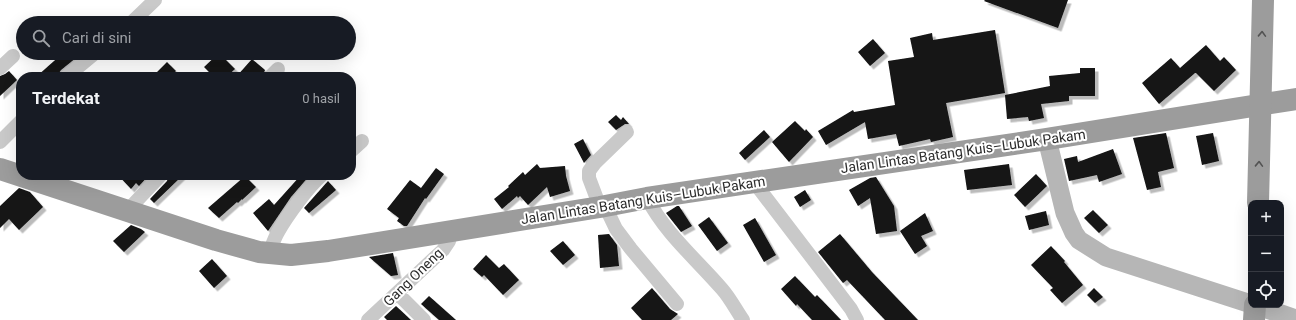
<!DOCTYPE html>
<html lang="id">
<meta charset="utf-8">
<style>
:root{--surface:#171b24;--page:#242831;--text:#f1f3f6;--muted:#9ea1a6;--line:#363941}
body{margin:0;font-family:Roboto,sans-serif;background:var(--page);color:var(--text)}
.controls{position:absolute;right:12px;bottom:12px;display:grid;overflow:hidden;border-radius:8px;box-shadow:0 4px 16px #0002}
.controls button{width:36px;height:36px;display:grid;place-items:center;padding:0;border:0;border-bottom:1px solid var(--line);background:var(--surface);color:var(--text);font:20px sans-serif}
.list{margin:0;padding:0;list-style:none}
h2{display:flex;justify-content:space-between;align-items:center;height:52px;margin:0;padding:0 16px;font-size:17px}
h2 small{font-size:13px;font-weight:400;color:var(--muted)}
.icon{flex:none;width:22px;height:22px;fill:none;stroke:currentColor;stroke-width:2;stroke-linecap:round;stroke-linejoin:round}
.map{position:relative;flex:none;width:1296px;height:320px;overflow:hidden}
.search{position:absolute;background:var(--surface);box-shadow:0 4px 16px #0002;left:16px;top:16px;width:340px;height:44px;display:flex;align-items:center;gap:10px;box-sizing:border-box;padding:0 14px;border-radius:22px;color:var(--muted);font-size:15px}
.panel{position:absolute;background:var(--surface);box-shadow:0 4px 16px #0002;left:16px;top:72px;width:340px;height:108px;border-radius:16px}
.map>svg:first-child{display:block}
.building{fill:#131313;filter:url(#shadow)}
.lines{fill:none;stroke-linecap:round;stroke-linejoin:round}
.minor{stroke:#c9c9c9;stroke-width:14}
.secondary{stroke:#b6b6b6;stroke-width:19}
.trunk{stroke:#9c9c9c;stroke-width:22}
.trunk-bridge{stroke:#9c9c9c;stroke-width:22}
.oneway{stroke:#535353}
.labels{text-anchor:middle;stroke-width:4;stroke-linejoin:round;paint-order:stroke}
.street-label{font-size:14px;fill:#2c2c2c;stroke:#fff}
</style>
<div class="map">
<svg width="1296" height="320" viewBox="0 0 1296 320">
<defs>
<filter id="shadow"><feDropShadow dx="3.5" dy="3.5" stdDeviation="0" flood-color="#0004"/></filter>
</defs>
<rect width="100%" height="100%" fill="#fff"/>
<path class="building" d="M985,0H1068L1058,28L984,1Z
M995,30L1005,93L946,103L953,137L931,142L930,139L899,146L896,134L868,139L865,122L826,145L818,131L853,110L854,112L895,105L888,61L914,57L910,38L932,33L933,40Z
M873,39L885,53L870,66L858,52Z
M1206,45L1220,61L1224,57L1236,70L1214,91L1196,73H1195L1159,104L1142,83L1171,58L1180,68Z
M63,53H82L61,70L56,77H36Z
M219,53L235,69L226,77H214L204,67Z
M252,59L265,70L262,77H236Z
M167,62L176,71L170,77H152Z
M1080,68H1095V96H1069V101L1041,104L1044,118L1029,121L1028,117L1007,119L1005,95L1050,86L1049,76L1080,73Z
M9,71L17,80L0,96V76L5,74Z
M616,115L621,120L623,117L629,124H625L616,130L608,122Z
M795,121L805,131L806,129L813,137L789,162L772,142Z
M764,130L770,137L745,160L739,153Z
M1166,133L1174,168L1158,172L1161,187L1147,190L1133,138Z
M1213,133L1219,161L1202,165L1196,136Z
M583,139L591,155L584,163L574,144Z
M1113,149L1122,174L1099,182L1097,175L1069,181L1064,159L1077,156L1078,162Z
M537,164L540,168L565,166L566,176L570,191L550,197L547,187L528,205L520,196L518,198L517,196L502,209L494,199L509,187L508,186L523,172L525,175Z
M1009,164L1012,185L967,190L964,170Z
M436,168L444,174L426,199L425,198L407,226H404L397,221L399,218L387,209L410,180L421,188Z
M1036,174L1047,186L1025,207L1014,195Z
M118,175H149L139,186L136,183L131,189Z
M169,175H183L154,203L150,199L167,181Z
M301,175H310L291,197L268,231L253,213L269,199L274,205Z
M245,176L256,187L242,200V199L238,203L237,202L219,218L208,208Z
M876,177L894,206L897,231L876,234L870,198L858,206L849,190L870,178Z
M328,181L336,190L309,213L304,208Z
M19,188L30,192L43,207L19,230L9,219L0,228V206Z
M805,190L811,200L800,207L794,197Z
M677,206H679L692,226L681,232L666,213Z
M1093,210L1108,225L1099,233L1084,218Z
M1046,211L1049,225L1029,230L1025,216Z
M925,213L933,231L921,236L927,246L915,254L900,231Z
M709,217L728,243L717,251L698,225Z
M755,218L776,255L764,262L743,225Z
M131,225L141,229L145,232L124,252L113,241Z
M609,234L617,245L619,266L600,268L598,235Z
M840,234L872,272L918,320H885L847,280L843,283L818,252Z
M563,241L575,255L563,265L550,251Z
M1051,246L1065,261L1064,262L1083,285L1062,303L1050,290L1053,288L1031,265Z
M393,253L398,275L391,276L369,257Z
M486,255L499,268L504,264L519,280L503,295L484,275L482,277L473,269Z
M212,259L227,276L214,288L199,271Z
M795,276L815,297L817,295L841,320H812L797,304L796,306L781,289Z
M652,288L670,309L678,314L671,320H642L631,308Z
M1094,288L1103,297L1095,303L1087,295Z
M429,296L456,320H439L421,304Z
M396,306L411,320H387L384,317Z"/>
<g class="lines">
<path class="minor" d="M131,23L155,0
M0,68L13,56
M66,77L95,53
M270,77L278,69
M0,142L21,121
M351,151L362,141
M754,182L851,309L857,320
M647,198C665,233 696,259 722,289C730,298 736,310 743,320
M605,206L616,229L631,249L677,304
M600,207L589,178V171L595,163L627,132
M127,211L161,175
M269,253C272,246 274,239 278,232C287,216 308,187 322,175
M397,293L424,320
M368,320L443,250L449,241L452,231"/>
<path class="secondary" d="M1047,139L1065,213L1074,233L1079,240L1106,257L1251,304
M1255,305L1296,319"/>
<path class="trunk" d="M0,169L216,240L259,252L291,255L328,251L600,207L647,198L1047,139L1296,99
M1254,320L1255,305"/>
<path class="trunk-bridge" d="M1258,203L1263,0"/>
</g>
<defs><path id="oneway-chevron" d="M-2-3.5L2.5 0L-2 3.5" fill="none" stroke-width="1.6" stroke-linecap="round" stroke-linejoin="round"/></defs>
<g class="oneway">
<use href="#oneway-chevron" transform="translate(1262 34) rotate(-88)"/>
<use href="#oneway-chevron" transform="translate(1259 164) rotate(-88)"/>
</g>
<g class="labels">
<g class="street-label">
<text transform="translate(963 151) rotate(-8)" y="5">Jalan Lintas Batang Kuis–Lubuk Pakam</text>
<text transform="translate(643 200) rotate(-9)" y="5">Jalan Lintas Batang Kuis–Lubuk Pakam</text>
<text transform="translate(413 277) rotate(-44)" y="5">Gang Oneng</text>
</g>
</g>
</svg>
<div class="controls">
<button>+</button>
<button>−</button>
<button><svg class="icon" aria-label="locate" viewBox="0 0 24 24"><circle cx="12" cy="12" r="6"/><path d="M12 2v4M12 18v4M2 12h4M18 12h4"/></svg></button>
</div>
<div class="search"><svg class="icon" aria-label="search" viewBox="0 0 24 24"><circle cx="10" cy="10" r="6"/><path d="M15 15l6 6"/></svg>Cari di sini</div>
<section class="panel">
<h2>Terdekat<small>0 hasil</small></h2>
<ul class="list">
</ul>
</section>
</div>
